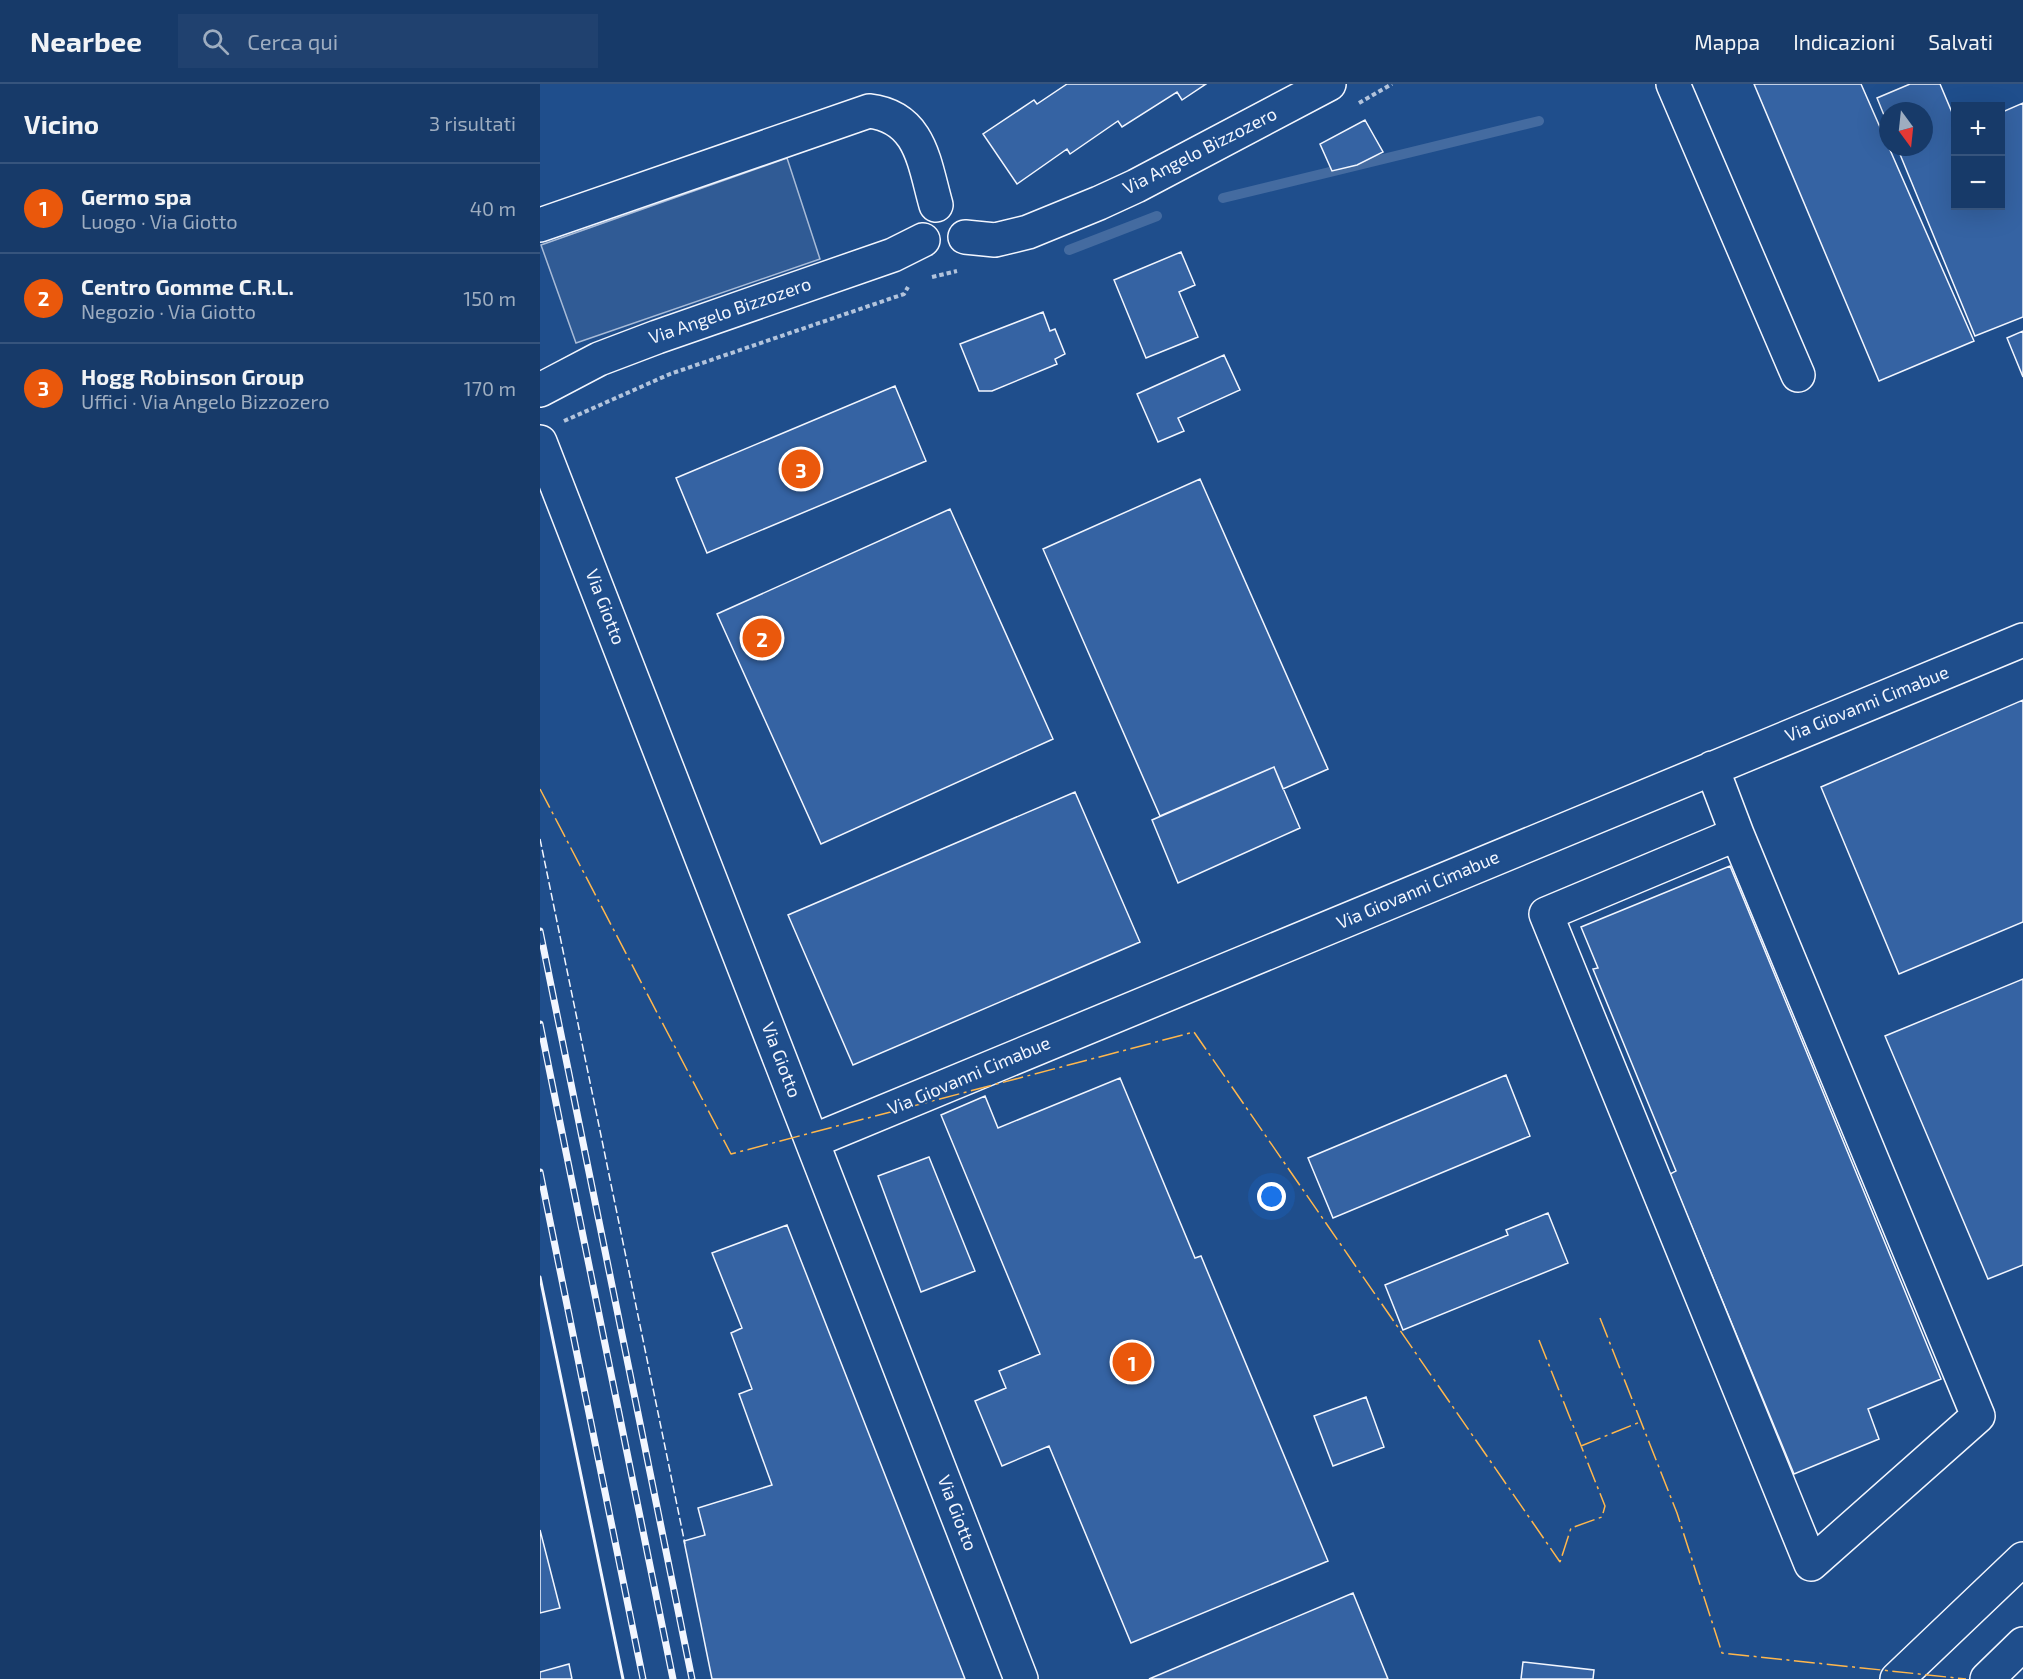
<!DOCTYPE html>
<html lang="it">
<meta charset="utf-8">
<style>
:root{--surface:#173a69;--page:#20416f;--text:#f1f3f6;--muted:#9eadc0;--line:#36547d;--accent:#ea580c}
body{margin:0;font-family:"Exo 2",sans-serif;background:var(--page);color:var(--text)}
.controls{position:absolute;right:18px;top:18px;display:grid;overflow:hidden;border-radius:0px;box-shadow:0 6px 24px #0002}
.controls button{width:54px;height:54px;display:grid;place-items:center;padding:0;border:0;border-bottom:2px solid var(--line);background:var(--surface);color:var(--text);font:30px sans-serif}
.compass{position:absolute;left:1339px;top:18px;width:54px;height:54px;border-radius:50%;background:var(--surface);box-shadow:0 6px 24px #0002;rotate:165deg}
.you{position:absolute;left:732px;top:1113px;width:21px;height:21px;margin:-15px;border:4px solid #fff;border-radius:50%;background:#1a73e8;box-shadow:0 0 0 9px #1a73e833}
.badge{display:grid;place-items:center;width:39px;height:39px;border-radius:50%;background:var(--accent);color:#fff;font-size:20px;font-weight:700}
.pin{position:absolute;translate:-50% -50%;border:3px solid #fff;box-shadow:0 2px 6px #0006}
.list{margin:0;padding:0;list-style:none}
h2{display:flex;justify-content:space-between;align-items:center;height:78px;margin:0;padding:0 24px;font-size:26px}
h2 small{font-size:20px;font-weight:400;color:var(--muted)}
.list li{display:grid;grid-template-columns:39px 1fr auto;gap:18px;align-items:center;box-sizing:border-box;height:90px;padding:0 24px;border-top:2px solid var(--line)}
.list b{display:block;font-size:22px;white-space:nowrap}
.list p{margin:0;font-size:20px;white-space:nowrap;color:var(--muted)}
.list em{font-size:20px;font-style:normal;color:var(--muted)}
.icon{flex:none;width:33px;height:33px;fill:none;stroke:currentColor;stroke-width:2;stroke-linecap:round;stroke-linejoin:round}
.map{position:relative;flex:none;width:1483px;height:1595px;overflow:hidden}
header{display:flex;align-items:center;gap:36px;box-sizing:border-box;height:84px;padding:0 30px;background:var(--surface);border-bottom:2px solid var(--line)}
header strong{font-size:28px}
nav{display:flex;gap:33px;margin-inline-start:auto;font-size:21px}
.search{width:420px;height:54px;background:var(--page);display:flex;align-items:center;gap:15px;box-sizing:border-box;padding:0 21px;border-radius:0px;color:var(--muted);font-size:22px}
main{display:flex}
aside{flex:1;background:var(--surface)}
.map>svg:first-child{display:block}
.built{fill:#305b95;stroke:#a8bbd7;stroke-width:1.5}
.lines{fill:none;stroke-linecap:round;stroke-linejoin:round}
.stream{stroke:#446ba0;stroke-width:10}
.building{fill:#3563a3;stroke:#f2f6ff;stroke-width:1.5}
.minor-casing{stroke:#f2f6ff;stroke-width:36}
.highway-casing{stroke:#f2f6ff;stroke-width:36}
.path{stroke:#b3c4dc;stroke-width:4;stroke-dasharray:4.5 3;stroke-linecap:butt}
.minor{stroke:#1f4e8c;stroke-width:33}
.highway{stroke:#1f4e8c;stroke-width:33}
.rail-casing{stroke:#f2f6ff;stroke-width:7}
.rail{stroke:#1f4e8c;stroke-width:4.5;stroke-dasharray:14;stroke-linecap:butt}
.fence{stroke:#f2f6ff;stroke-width:1.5;stroke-dasharray:8 3;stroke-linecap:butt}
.wall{stroke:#f2f6ff;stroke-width:3}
.power{stroke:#ffb74d;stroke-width:1.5;stroke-dasharray:21 4.5 3 4.5;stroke-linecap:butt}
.labels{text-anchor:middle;stroke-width:4.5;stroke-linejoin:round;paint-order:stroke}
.street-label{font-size:18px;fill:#f2f6ff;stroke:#1f4e8c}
</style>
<header>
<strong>Nearbee</strong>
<div class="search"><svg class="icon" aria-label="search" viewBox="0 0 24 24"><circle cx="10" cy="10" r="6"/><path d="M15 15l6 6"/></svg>Cerca qui</div>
<nav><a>Mappa</a><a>Indicazioni</a><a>Salvati</a></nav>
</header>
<main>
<aside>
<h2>Vicino<small>3 risultati</small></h2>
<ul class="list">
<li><span class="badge">1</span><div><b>Germo spa</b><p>Luogo · Via Giotto</p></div><em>40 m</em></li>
<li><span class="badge">2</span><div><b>Centro Gomme C.R.L.</b><p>Negozio · Via Giotto</p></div><em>150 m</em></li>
<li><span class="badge">3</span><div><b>Hogg Robinson Group</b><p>Uffici · Via Angelo Bizzozero</p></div><em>170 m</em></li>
</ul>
</aside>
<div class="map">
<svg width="1483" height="1595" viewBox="0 0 1483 1595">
<rect width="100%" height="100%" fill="#1f4e8c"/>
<path class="built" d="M247,74L280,175L36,259L1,161Z"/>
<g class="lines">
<path class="stream" d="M683,114L999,37
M529,166L617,132"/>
</g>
<path class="building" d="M527,0H666L642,16L637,8L582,43L578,37L530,70L527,65L477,100L443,50L494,16L497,20Z
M1214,0H1321L1434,257L1339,297Z
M1370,0H1400L1416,38V122H1460V29L1483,19V233L1435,252L1357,63H1384V27H1348V41L1337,14Z
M825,36L843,68L817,81L792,87L780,60Z
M641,168L655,201L639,208L658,253L606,274L574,196Z
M503,228L510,247L515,245L525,270L515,275L517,280L452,307H439L420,260Z
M1483,247V293L1467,254Z
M684,271L700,306L638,334L644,347L618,358L597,310Z
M355,302L386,377L167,469L136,394Z
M660,395L788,685L743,705L734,683L620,732L503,465Z
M410,425L513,655L281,760L177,530Z
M1483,616V838L1359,890L1281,703Z
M734,683L760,744L638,799L612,736Z
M535,708L600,858L313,981L248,831Z
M1190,782L1401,1295L1328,1325L1339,1355L1254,1390L1130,1090L1136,1087L1053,885L1058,884L1041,843Z
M1483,895V1181L1448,1195L1345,952Z
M966,991L990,1052L793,1134L768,1074Z
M580,994L655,1174L661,1172L788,1477L591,1559L509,1362L462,1382L435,1317L466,1304L459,1287L500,1270L401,1031L445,1012L458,1044Z
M389,1073L435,1187L381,1208L338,1092Z
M1008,1129L1028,1179L863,1246L845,1201L968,1151L966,1146Z
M247,1141L425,1595H172L144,1457L165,1451L158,1424L232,1401L199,1310L212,1305L191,1249L202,1244L172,1169Z
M826,1313L844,1363L793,1382L774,1332Z
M0,1446L20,1524L0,1529Z
M813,1509L848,1595H609Z
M983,1578L1054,1586L1053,1595H981Z
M29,1580L32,1595H0V1588Z"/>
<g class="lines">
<g class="minor-casing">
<path id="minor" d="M1133,0L1258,291
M0,141L329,27C381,33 384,79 396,121
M425,153L455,156L488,148L559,119L596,102L789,0
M0,306L59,275L117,253L353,171L383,156
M0,358L481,1595
M1172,684L1197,750L1006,830L1271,1480L1438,1332L1197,750
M273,1057L1483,556"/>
</g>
<g class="highway-casing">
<path id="highway" d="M1357,1595L1483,1475
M1447,1595L1483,1560"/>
</g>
<path class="path" d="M819,19L852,0
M392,193L417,187
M24,337L130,290L364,210L368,203"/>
<use href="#minor" class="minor"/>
<use href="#highway" class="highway"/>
<g class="rail-casing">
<path id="rail" d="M0,847L152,1595
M0,940L133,1595
M0,1088L103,1595"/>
</g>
<use href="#rail" class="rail"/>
<path class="fence" d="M0,755L145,1460"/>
<path class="wall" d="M0,1193L83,1595"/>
<path class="power" d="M0,705L191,1070L654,948L1020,1478
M1060,1234L1137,1429L1182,1569L1426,1595
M999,1256L1065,1422L1062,1433L1031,1444L1020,1478
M1041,1362L1100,1338"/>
</g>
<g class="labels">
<g class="street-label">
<text transform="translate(660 67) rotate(-27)" y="6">Via Angelo Bizzozero</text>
<text transform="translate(190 227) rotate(-19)" y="6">Via Angelo Bizzozero</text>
<text transform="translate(65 523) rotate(69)" y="6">Via Giotto</text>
<text transform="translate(1327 620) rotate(-22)" y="6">Via Giovanni Cimabue</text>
<text transform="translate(878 806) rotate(-23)" y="6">Via Giovanni Cimabue</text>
<text transform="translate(241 976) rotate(69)" y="6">Via Giotto</text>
<text transform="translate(429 992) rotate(-23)" y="6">Via Giovanni Cimabue</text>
<text transform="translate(417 1429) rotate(69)" y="6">Via Giotto</text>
</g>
</g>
</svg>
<div class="controls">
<button>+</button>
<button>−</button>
</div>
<svg class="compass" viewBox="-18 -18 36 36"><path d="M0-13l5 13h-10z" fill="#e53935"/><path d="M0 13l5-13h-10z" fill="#9eadc0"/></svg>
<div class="you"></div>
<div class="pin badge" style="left:592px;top:1278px">1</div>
<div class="pin badge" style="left:222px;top:554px">2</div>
<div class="pin badge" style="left:261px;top:385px">3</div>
</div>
</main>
